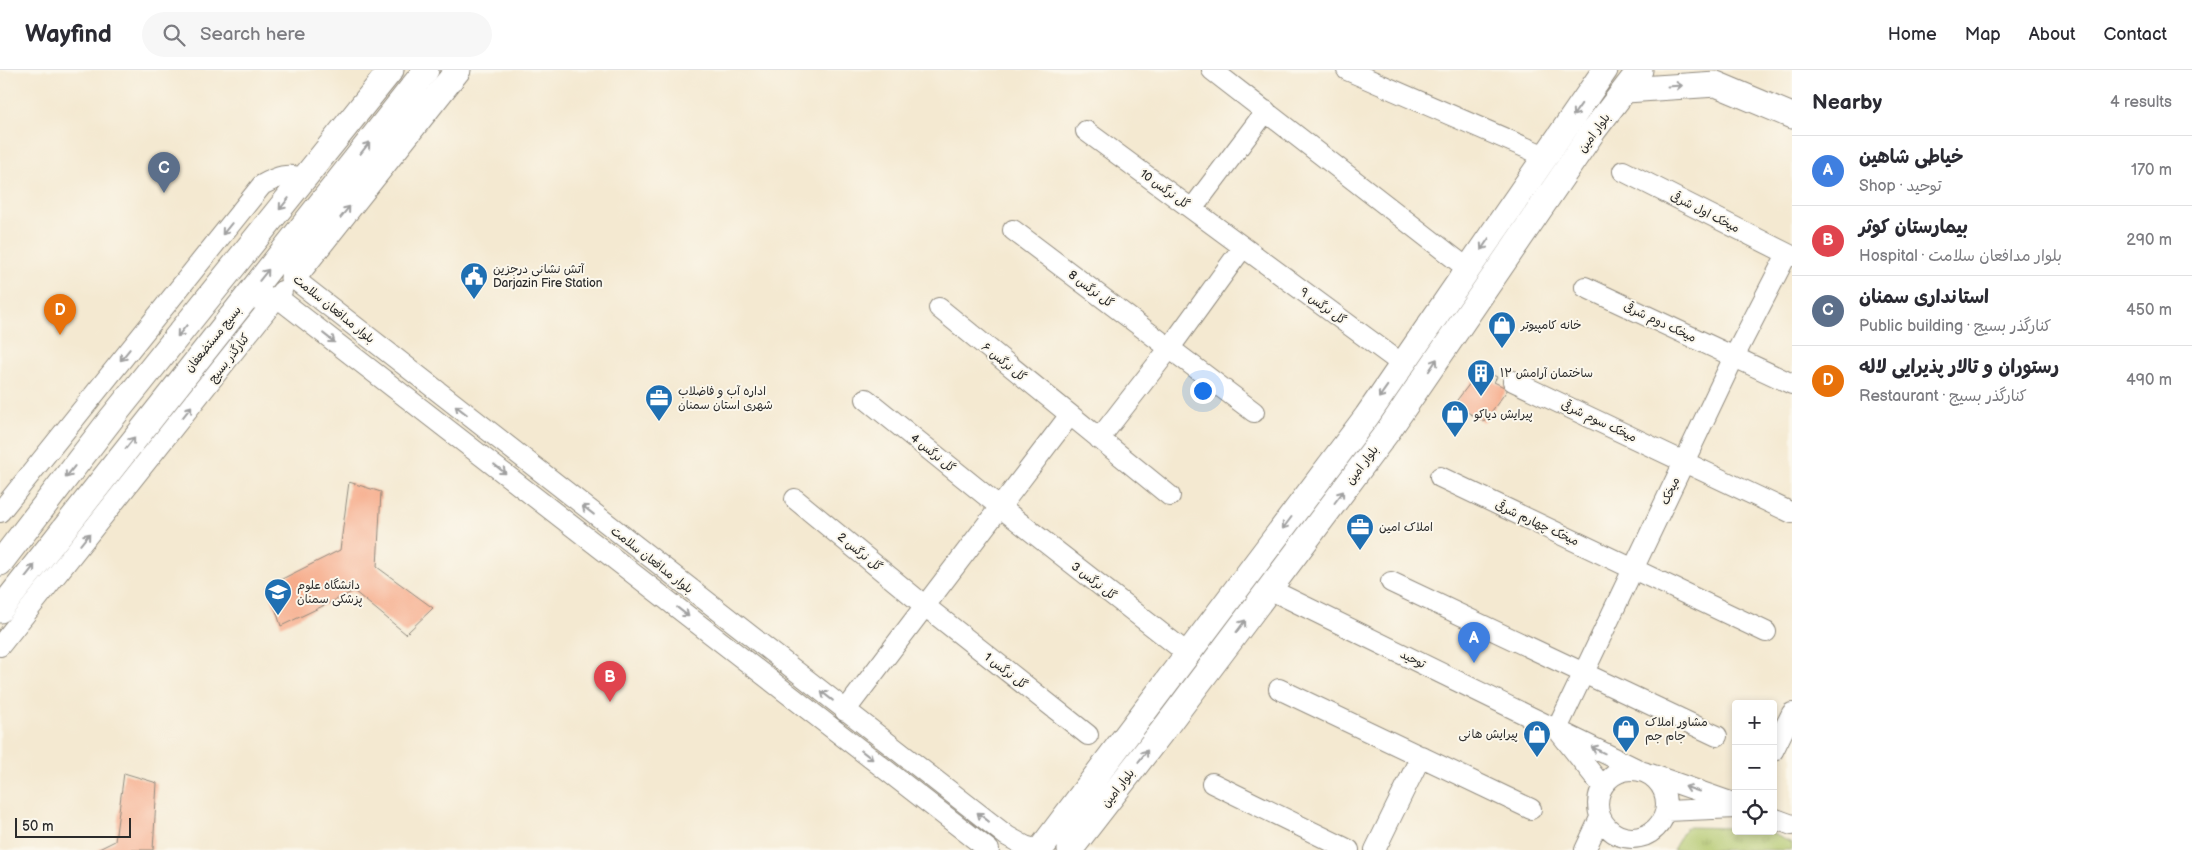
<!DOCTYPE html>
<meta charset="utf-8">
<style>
:root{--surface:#fff;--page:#f7f7f7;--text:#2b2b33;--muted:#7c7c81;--line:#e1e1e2;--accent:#1f6fb2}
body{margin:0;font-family:"Balsamiq Sans","Playpen Sans Arabic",sans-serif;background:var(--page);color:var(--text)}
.controls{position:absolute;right:15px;bottom:15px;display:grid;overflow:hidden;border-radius:5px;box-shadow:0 2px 8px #0003}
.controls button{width:45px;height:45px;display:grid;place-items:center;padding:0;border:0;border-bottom:1px solid var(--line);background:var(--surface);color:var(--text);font:25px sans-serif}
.scale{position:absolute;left:15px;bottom:12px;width:116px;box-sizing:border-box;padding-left:5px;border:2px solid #2b2b2b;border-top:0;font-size:14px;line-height:18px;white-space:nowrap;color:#2b2b2b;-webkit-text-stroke:4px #fbf7ec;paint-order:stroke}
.you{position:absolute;left:1202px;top:320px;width:18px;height:18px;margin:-12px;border:4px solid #fff;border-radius:50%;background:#1a73e8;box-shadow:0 0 0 8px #1a73e833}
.badge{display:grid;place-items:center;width:32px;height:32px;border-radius:50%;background:var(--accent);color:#fff;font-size:16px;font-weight:700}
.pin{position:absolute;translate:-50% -41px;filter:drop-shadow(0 1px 2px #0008)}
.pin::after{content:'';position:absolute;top:26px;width:18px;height:15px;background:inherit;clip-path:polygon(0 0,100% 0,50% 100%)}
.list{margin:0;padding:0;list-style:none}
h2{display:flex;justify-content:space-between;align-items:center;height:65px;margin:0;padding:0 20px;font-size:21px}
h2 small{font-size:16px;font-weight:400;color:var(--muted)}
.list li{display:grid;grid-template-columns:32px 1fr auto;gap:15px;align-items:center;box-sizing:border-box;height:70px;padding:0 20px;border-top:1px solid var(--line)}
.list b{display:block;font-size:19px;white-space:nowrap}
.list p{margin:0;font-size:16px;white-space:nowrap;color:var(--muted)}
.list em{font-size:16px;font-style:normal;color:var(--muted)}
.icon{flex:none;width:28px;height:28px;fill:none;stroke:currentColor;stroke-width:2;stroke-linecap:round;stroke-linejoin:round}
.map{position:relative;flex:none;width:1792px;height:780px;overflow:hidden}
header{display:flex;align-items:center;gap:30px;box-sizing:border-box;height:70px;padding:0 25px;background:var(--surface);border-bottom:1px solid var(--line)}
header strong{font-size:24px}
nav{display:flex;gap:28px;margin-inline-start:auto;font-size:18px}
.search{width:350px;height:45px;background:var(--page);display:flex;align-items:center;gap:12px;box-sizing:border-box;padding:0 18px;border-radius:28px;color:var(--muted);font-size:19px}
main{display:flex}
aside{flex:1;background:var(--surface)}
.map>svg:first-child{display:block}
.park{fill:url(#park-tufts);stroke:#6e784a}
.building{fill:#f6a987}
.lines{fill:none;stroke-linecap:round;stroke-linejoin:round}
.minor-casing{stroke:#908a7e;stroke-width:22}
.major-casing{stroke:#908a7e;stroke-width:27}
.minor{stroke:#fff;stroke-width:20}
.major{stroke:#fff;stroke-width:25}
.oneway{stroke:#a0a0a0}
.labels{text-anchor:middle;stroke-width:4;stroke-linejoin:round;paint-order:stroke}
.street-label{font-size:12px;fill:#2b2b2b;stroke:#fbf7ec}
.poi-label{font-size:12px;fill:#2b2b2b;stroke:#fbf7ec;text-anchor:start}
</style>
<header>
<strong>Wayfind</strong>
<div class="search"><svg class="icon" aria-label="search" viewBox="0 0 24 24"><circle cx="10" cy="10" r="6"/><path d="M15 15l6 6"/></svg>Search here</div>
<nav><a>Home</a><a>Map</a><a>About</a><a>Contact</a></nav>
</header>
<main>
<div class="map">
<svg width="1792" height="780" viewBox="0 0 1792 780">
<defs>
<pattern id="park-tufts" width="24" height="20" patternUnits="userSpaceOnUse" patternTransform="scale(1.25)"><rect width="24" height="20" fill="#b0c66a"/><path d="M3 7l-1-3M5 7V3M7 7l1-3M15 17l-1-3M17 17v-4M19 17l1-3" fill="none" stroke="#98aa5c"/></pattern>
</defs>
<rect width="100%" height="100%" fill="#fbf7ec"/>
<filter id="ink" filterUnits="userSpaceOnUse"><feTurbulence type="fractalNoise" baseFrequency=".02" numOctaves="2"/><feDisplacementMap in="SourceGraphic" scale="10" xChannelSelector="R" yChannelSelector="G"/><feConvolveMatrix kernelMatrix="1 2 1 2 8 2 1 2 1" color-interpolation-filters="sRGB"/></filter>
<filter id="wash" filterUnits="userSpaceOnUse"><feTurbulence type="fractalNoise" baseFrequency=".0096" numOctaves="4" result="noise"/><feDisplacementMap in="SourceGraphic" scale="20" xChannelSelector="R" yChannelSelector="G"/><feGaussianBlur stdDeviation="1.12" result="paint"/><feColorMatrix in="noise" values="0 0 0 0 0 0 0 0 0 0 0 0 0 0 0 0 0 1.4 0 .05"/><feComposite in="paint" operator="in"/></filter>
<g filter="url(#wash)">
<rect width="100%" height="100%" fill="#f4e9d1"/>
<path class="park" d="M1686,757L1736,758V761H1767L1792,773V780H1673Z"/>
<g id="blocks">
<path class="building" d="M1481,299L1497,307L1494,312L1508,319L1484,352L1454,334Z
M349,412L381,422L377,497L433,538L406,564L354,521L281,556L268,516L340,480Z
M124,703L157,713L153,780H97L115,771Z"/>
</g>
</g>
<g filter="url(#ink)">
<use href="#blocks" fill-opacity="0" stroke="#908a7e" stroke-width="1"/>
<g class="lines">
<g class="minor-casing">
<path id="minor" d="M1212,0L1468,199
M1347,0L1545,86
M1086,61L1402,294
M1623,101L1792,186
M1192,139L1266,41
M1013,160L1254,342
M288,195L293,208L1007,766L1025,776L1039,780
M1585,217L1792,314
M245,229L277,227L989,780
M939,238L1170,426
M1513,311L1792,443
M866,329L1000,437L1188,584
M1099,369L1169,279L1243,177
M1440,407L1766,562
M795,429L925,536L1088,665
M0,442L262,115C277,107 288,102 304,109
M1391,512L1717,666
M1269,519L1639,700
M0,576L282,221
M1279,619L1531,739
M845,641L1070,345
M1557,659L1734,287L1787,184
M1560,663L1602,716
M1773,681L1792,643
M1598 734a34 34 0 1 1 68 0a34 34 0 1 1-68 0Z
M1650,704L1736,734
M1212,713L1349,780
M1666,741L1736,738
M1773,748L1792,755
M1375,780L1421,686
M1585,780L1600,748"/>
</g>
<g class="major-casing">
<path id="major" d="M1626,20L1716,14L1792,46
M293,208L458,0
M0,493L111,349L391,0
M0,540L426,0
M1040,780L1367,346L1605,0
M1070,780L1167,655L1388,361L1594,60L1640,0"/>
</g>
<use href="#minor" class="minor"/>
<use href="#major" class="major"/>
</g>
<defs><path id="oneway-shaft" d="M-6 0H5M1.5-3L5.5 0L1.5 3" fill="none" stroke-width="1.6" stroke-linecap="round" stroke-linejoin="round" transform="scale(1.25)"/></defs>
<g class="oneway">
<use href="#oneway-shaft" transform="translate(1675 16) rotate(-4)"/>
<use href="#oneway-shaft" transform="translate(1577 40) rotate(125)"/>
<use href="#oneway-shaft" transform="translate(365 78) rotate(-52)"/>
<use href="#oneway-shaft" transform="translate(284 134) rotate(129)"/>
<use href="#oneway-shaft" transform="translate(345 142) rotate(-51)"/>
<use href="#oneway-shaft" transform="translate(227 159) rotate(129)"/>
<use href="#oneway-shaft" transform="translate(1485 174) rotate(124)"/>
<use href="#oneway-shaft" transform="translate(264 205) rotate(-51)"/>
<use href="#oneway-shaft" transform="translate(182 261) rotate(129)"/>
<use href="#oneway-shaft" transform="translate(329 268) rotate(38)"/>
<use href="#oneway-shaft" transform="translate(125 285) rotate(129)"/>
<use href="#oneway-shaft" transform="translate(1433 295) rotate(-56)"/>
<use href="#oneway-shaft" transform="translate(1383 322) rotate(125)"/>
<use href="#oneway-shaft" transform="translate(461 340) rotate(-142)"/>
<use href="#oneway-shaft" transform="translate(187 342) rotate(-52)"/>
<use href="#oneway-shaft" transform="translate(130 373) rotate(-52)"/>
<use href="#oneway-shaft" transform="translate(500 399) rotate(38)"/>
<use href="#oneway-shaft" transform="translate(70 402) rotate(128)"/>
<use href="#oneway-shaft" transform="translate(1339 427) rotate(-53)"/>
<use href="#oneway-shaft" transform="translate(588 440) rotate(-142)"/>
<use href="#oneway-shaft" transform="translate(1287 453) rotate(127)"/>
<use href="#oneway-shaft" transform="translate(85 469) rotate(-51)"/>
<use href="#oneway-shaft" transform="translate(30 501) rotate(-52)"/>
<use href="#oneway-shaft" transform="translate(683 542) rotate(38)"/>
<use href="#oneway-shaft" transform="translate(1241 556) rotate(-53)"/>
<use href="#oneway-shaft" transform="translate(827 626) rotate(-142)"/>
<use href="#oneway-shaft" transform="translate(1598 680) rotate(-154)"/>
<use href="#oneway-shaft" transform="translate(867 685) rotate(38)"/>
<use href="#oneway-shaft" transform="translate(1143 686) rotate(-52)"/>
<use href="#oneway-shaft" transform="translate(1692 719) rotate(-161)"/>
<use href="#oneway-shaft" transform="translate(983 747) rotate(-142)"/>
</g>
</g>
<defs>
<g id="civic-pin" transform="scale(1.4375)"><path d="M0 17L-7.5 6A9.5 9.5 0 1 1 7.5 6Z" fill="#1f6fb2" stroke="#fbf7ec"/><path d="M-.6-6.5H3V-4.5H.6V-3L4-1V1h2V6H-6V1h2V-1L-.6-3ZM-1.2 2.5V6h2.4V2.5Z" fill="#fff"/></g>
<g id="shop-pin" transform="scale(1.4375)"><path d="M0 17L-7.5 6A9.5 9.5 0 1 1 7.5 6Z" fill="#1f6fb2" stroke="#fbf7ec"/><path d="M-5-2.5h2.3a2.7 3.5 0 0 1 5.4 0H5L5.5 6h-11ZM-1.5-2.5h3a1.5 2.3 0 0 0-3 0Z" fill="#fff"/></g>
<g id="building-pin" transform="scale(1.4375)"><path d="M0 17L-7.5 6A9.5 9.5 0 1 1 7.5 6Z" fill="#1f6fb2" stroke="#fbf7ec"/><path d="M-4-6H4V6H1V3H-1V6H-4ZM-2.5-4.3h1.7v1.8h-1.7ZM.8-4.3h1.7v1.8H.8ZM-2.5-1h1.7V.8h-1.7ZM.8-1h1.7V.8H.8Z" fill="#fff"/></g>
<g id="office-pin" transform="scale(1.4375)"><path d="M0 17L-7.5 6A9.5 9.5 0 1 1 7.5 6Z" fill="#1f6fb2" stroke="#fbf7ec"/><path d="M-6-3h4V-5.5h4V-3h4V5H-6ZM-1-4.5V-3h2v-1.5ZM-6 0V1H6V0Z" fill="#fff"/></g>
<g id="university-pin" transform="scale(1.4375)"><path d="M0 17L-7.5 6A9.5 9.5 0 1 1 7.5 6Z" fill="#1f6fb2" stroke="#fbf7ec"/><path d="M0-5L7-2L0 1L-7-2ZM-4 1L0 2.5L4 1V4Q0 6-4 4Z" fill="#fff"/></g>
</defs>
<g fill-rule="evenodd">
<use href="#civic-pin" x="474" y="206"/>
<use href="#shop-pin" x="1502" y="255"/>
<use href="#building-pin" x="1481" y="303"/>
<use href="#office-pin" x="659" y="328"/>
<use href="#shop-pin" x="1455" y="344"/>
<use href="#office-pin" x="1360" y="457"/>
<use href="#university-pin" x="278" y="522"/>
<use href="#shop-pin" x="1626" y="659"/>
<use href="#shop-pin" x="1537" y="664"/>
</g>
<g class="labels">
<g class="street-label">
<text transform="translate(1594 63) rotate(-54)" y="4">بلوار امین</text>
<text transform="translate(1165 119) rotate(36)" y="4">گل نرگس 10</text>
<text transform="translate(1705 142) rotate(27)" y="4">میخک اول شرقی</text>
<text transform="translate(1091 219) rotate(37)" y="4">گل نرگس 8</text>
<text transform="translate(1323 236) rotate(36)" y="4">گل نرگس ۹</text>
<text transform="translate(334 239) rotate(39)" y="4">بلوار مدافعان سلامت</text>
<text transform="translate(1660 252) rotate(25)" y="4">میخک دوم شرقی</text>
<text transform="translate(213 269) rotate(-51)" y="4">بسیج مستضعفان</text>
<text transform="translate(229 288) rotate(-52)" y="4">کنارگذر بسیج</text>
<text transform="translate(1004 292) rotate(39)" y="4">گل نرگس ۶</text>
<text transform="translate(1599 351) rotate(25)" y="4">میخک سوم شرقی</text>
<text transform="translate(933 383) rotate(39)" y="4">گل نرگس 4</text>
<text transform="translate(1362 395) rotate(-53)" y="4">بلوار امین</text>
<text transform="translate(1670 421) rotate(-65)" y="4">میخک</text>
<text transform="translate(1537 453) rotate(25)" y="4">میخک چهارم شرقی</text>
<text transform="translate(860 482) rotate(39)" y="4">گل نرگس 2</text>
<text transform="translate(652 490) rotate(38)" y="4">بلوار مدافعان سلامت</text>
<text transform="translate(1094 511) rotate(38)" y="4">گل نرگس 3</text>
<text transform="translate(1413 589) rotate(26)" y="4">توحید</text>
<text transform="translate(1006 601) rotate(38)" y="4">گل نرگس 1</text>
<text transform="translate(1118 718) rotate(-52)" y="4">بلوار امین</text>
</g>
<g class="poi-label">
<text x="493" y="203">آتش نشانی درجزین<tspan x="493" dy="14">Darjazin Fire Station</tspan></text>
<text x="1521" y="259">خانه کامپیوتر</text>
<text x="1500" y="307">ساختمان آرامش ۱۲</text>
<text x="678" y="325">اداره آب و فاضلاب<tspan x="678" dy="14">شهری استان سمنان</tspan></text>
<text x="1474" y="348">پیرایش دیاکو</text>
<text x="1379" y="461">املاک امین</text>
<text x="297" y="519">دانشگاه علوم<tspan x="297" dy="14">پزشکی سمنان</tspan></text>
<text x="1645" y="656">مشاور املاک<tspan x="1645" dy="14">جام جم</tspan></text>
<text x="1518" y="668" text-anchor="end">پیرایش هانی</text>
</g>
</g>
</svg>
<div class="controls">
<button>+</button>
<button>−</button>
<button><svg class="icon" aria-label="locate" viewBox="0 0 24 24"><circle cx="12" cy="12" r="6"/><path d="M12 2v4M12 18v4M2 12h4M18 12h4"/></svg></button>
</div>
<div class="scale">50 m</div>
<div class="you"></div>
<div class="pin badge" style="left:1474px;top:593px;background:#3f7fe0">A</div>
<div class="pin badge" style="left:610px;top:632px;background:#e0444e">B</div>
<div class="pin badge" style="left:164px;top:123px;background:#5c6f8a">C</div>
<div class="pin badge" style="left:60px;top:265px;background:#e8710a">D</div>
</div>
<aside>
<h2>Nearby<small>4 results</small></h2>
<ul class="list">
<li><span class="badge" style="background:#3f7fe0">A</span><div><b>خیاطی شاهین</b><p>Shop · توحید</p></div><em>170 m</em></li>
<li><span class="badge" style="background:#e0444e">B</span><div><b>بیمارستان کوثر</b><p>Hospital · بلوار مدافعان سلامت</p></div><em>290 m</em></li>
<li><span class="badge" style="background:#5c6f8a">C</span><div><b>استانداری سمنان</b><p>Public building · کنارگذر بسیج</p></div><em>450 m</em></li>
<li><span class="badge" style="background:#e8710a">D</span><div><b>رستوران و تالار پذیرایی لاله</b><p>Restaurant · کنارگذر بسیج</p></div><em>490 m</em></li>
</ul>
</aside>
</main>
